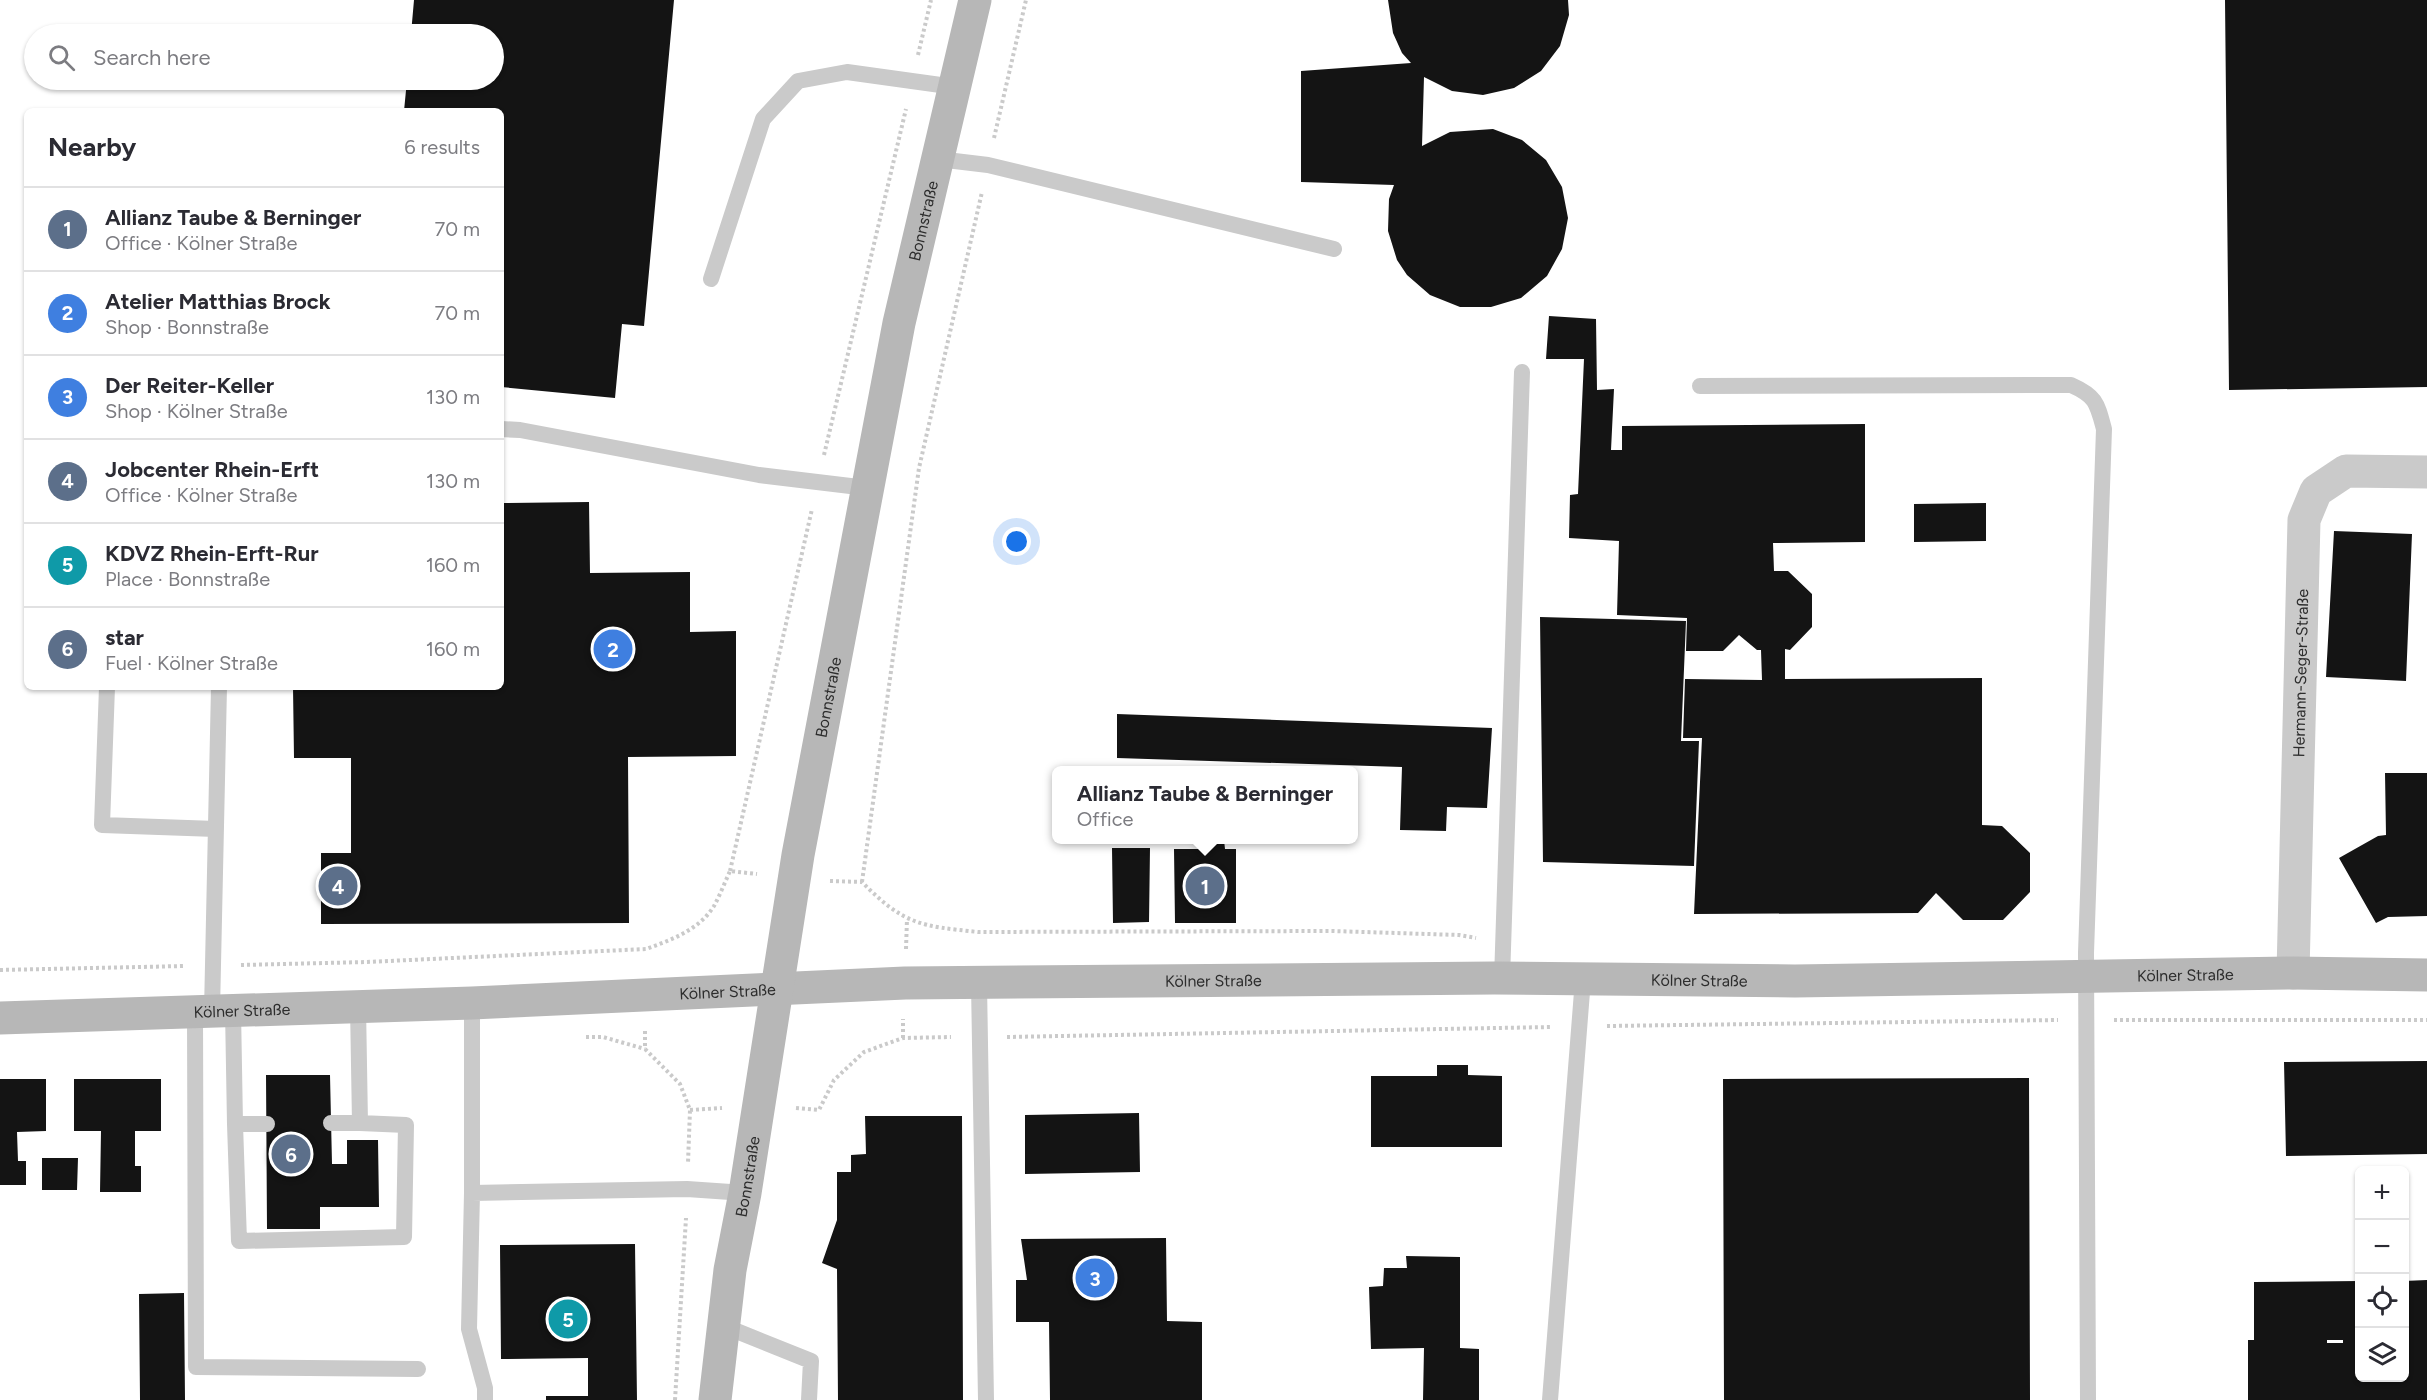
<!DOCTYPE html>
<meta charset="utf-8">
<style>
:root{--surface:#fff;--page:#f7f7f7;--text:#2b2b33;--muted:#7c7c81;--line:#e1e1e2;--accent:#2563eb}
body{margin:0;font-family:Figtree,sans-serif;background:var(--page);color:var(--text)}
.controls{position:absolute;right:18px;bottom:18px;display:grid;overflow:hidden;border-radius:9px;box-shadow:0 2px 4px #0004}
.controls button{width:54px;height:54px;display:grid;place-items:center;padding:0;border:0;border-bottom:2px solid var(--line);background:var(--surface);color:var(--text);font:30px sans-serif}
.you{position:absolute;left:1017px;top:542px;width:21px;height:21px;margin:-15px;border:4px solid #fff;border-radius:50%;background:#1a73e8;box-shadow:0 0 0 9px #1a73e833}
.badge{display:grid;place-items:center;width:39px;height:39px;border-radius:50%;background:var(--accent);color:#fff;font-size:20px;font-weight:700}
.pin{position:absolute;translate:-50% -50%;border:3px solid #fff;box-shadow:0 2px 6px #0006}
.popup{position:absolute;left:1052px;top:766px;width:306px;height:78px;box-sizing:border-box;display:grid;place-content:center;border-radius:9px;background:var(--surface);filter:drop-shadow(0 2px 4px #0005);font-size:20px;white-space:nowrap;color:var(--muted)}
.popup b{font-size:22px;color:var(--text)}
.popup::after{content:'';position:absolute;left:50%;top:100%;margin-left:-12px;border:12px solid transparent;border-top-color:var(--surface)}
.list{margin:0;padding:0;list-style:none}
h2{display:flex;justify-content:space-between;align-items:center;height:78px;margin:0;padding:0 24px;font-size:26px}
h2 small{font-size:20px;font-weight:400;color:var(--muted)}
.list li{display:grid;grid-template-columns:39px 1fr auto;gap:18px;align-items:center;box-sizing:border-box;height:84px;padding:0 24px;border-top:2px solid var(--line)}
.list b{display:block;font-size:22px;white-space:nowrap}
.list p{margin:0;font-size:20px;white-space:nowrap;color:var(--muted)}
.list em{font-size:20px;font-style:normal;color:var(--muted)}
.icon{flex:none;width:33px;height:33px;fill:none;stroke:currentColor;stroke-width:2;stroke-linecap:round;stroke-linejoin:round}
.map{position:relative;flex:none;width:2427px;height:1400px;overflow:hidden}
.search{position:absolute;background:var(--surface);box-shadow:0 2px 4px #0004;left:24px;top:24px;width:480px;height:66px;display:flex;align-items:center;gap:15px;box-sizing:border-box;padding:0 21px;border-radius:33px;color:var(--muted);font-size:22px}
.panel{position:absolute;background:var(--surface);box-shadow:0 2px 4px #0004;left:24px;top:108px;width:480px;height:582px;border-radius:9px}
.map>svg:first-child{display:block}
.building{fill:#141414;fill-rule:evenodd}
.lines{fill:none;stroke-linecap:round;stroke-linejoin:round}
.path{stroke:#cacaca;stroke-width:4;stroke-dasharray:3 3;stroke-linecap:butt}
.service{stroke:#cacaca;stroke-width:16}
.minor{stroke:#cacaca;stroke-width:33}
.secondary{stroke:#b7b7b7;stroke-width:33}
.labels{text-anchor:middle;stroke-width:6;stroke-linejoin:round;paint-order:stroke}
.street-label{font-size:16px;fill:#2d2d2d;stroke:#fff}
</style>
<div class="map">
<svg width="2427" height="1400" viewBox="0 0 2427 1400">
<rect width="100%" height="100%" fill="#fff"/>
<path class="building" d="M414,0H674L644,326L622,324L615,398L501,387V111H404L407,80H494V34H411Z
M1388,0H1568L1569,15L1560,46L1541,71L1514,88L1483,95L1452,91L1424,77L1422,146L1450,132L1493,129L1522,140L1546,160L1562,187L1568,218L1562,249L1547,276L1521,298L1491,307H1460L1430,295L1407,275L1397,260L1388,231L1389,199L1394,185L1301,182V71L1411,63L1402,53L1393,33Z
M2225,0H2427V387L2229,390Z
M1549,316L1596,319L1597,390L1614,389L1611,450H1622V426L1865,424V542L1773,543L1774,571H1788L1812,594V627L1790,650L1785,649V679L1982,678V825L2002,826L2030,853V892L2003,920H1963L1936,893L1918,913L1694,914L1702,738H1683L1685,679L1762,680L1761,650H1757L1739,635L1723,651H1686L1687,618L1617,615L1619,541L1569,538L1570,495L1578,494L1584,359H1546Z
M589,502L590,573L690,572V632L736,631V756L628,757L629,923L321,924V853H351V758H294L293,687H501V503Z
M1986,503V541L1914,542V504Z
M2334,531L2412,534L2406,681L2326,677Z
M1540,617L1686,621L1681,741H1699L1694,866L1543,862Z
M1117,714L1492,728L1487,808L1447,807L1446,831L1400,830L1402,767L1117,758Z
M2385,773H2427V916L2388,917L2376,923L2339,858L2378,836L2386,835Z
M1198,840H1224L1225,849H1236V923H1175L1174,849H1198Z
M1112,848H1150L1149,922L1113,923Z
M2427,1061V1154L2286,1156L2284,1062Z
M1437,1065H1468V1075L1502,1076V1147H1371V1076H1437Z
M266,1075H330L332,1164H347V1140H378L379,1207H320V1229H267Z
M2029,1078L2030,1400H1724L1723,1079Z
M0,1079H46V1131L17,1132L18,1161H26V1185H0Z
M74,1079H161V1131H135V1166H141V1192H100L101,1131H74Z
M1139,1113L1140,1172L1025,1174V1115Z
M865,1116H962L963,1400H838L837,1269L822,1263L837,1220V1172H851V1155L866,1154Z
M42,1158H78L77,1190H42Z
M1166,1238L1167,1321L1202,1322V1400H1050L1049,1322H1016V1280H1027L1021,1239Z
M635,1244L637,1400H546V1396H588V1358L501,1359L500,1245Z
M1406,1256L1460,1257V1348L1479,1349V1400H1423L1424,1348L1371,1349L1369,1287L1383,1286L1384,1268H1407Z
M2427,1280V1400H2248V1340H2254V1282L2360,1281V1378H2404V1281ZM2327,1340H2343V1343H2327Z
M184,1293L185,1400H140L139,1294Z"/>
<g class="lines">
<path class="path" d="M918,55L931,0
M994,138L1026,0
M824,455L906,109
M730,871L812,509
M830,881L862,882C904,925 921,926 978,932L1332,931L1459,935L1476,938
M862,882L919,468L982,192
M906,949L907,919
M241,965L367,962L646,949C671,940 699,930 714,906C720,895 725,882 730,871L757,874
M0,970L185,966
M2114,1020H2427
M1607,1026L2058,1020
M645,1031V1049L680,1084L690,1110L688,1163
M586,1037H603L645,1049
M1007,1037L1551,1027
M903,1038V1019
M796,1108L819,1110L834,1080L864,1052L903,1038L951,1037
M690,1110L722,1108
M675,1400L686,1218"/>
<path class="service" d="M938,159L988,165L1334,249
M711,279L763,119L798,81L847,72L955,87
M1700,386L2071,385C2096,396 2097,403 2104,429L2086,953L2088,1400
M501,429L520,430L759,475L867,488
M107,687L102,825L216,829
M1502,979L1522,372
M979,984L986,1400
M472,1003V1193L687,1189L745,1193
M233,1010L235,1124H267
M212,1011L219,687
M195,1012L196,1367L418,1369
M331,1123H360L358,1006
M235,1124L239,1241L404,1237L406,1125L360,1123
M472,1193L469,1329L485,1388V1400
M724,1326L811,1361L809,1400
M1550,1400L1583,979"/>
<path class="minor" id="s1" d="M2293,973L2304,520L2316,491L2346,471L2427,472"/>
<g class="secondary">
<path id="s2" d="M0,1018L472,1003L905,983L1494,978L1795,981L2293,973L2427,975"/>
<path id="s3" d="M715,1400L730,1270L745,1193L798,855L899,323L975,0"/>
</g>
</g>
<g class="labels">
<g class="street-label">
<text dy="6" stroke="none"><textPath href="#s3" startOffset="1198">Bonnstraße</textPath></text>
<text dy="6" stroke="none"><textPath href="#s1" startOffset="300">Hermann-Seger-Straße</textPath></text>
<text dy="6" stroke="none"><textPath href="#s3" startOffset="712">Bonnstraße</textPath></text>
<text dy="6" stroke="none"><textPath href="#s2" startOffset="2186">Kölner Straße</textPath></text>
<text dy="6" stroke="none"><textPath href="#s2" startOffset="1700">Kölner Straße</textPath></text>
<text dy="6" stroke="none"><textPath href="#s2" startOffset="1214">Kölner Straße</textPath></text>
<text dy="6" stroke="none"><textPath href="#s2" startOffset="728">Kölner Straße</textPath></text>
<text dy="6" stroke="none"><textPath href="#s2" startOffset="242">Kölner Straße</textPath></text>
<text dy="6" stroke="none"><textPath href="#s3" startOffset="226">Bonnstraße</textPath></text>
</g>
</g>
</svg>
<div class="controls">
<button>+</button>
<button>−</button>
<button><svg class="icon" aria-label="locate" viewBox="0 0 24 24"><circle cx="12" cy="12" r="6"/><path d="M12 2v4M12 18v4M2 12h4M18 12h4"/></svg></button>
<button><svg class="icon" aria-label="layers" viewBox="0 0 24 24"><path d="M12 4l9 5-9 5-9-5zM3 14l9 5 9-5"/></svg></button>
</div>
<div class="you"></div>
<div class="pin badge" style="left:1205px;top:886px;background:#5c6f8a">1</div>
<div class="popup"><b>Allianz Taube &amp; Berninger</b>Office</div>
<div class="pin badge" style="left:613px;top:649px;background:#3f7fe0">2</div>
<div class="pin badge" style="left:1095px;top:1278px;background:#3f7fe0">3</div>
<div class="pin badge" style="left:338px;top:886px;background:#5c6f8a">4</div>
<div class="pin badge" style="left:568px;top:1319px;background:#0f9aa8">5</div>
<div class="pin badge" style="left:291px;top:1154px;background:#5c6f8a">6</div>
<div class="search"><svg class="icon" aria-label="search" viewBox="0 0 24 24"><circle cx="10" cy="10" r="6"/><path d="M15 15l6 6"/></svg>Search here</div>
<section class="panel">
<h2>Nearby<small>6 results</small></h2>
<ul class="list">
<li><span class="badge" style="background:#5c6f8a">1</span><div><b>Allianz Taube &amp; Berninger</b><p>Office · Kölner Straße</p></div><em>70 m</em></li>
<li><span class="badge" style="background:#3f7fe0">2</span><div><b>Atelier Matthias Brock</b><p>Shop · Bonnstraße</p></div><em>70 m</em></li>
<li><span class="badge" style="background:#3f7fe0">3</span><div><b>Der Reiter-Keller</b><p>Shop · Kölner Straße</p></div><em>130 m</em></li>
<li><span class="badge" style="background:#5c6f8a">4</span><div><b>Jobcenter Rhein-Erft</b><p>Office · Kölner Straße</p></div><em>130 m</em></li>
<li><span class="badge" style="background:#0f9aa8">5</span><div><b>KDVZ Rhein-Erft-Rur</b><p>Place · Bonnstraße</p></div><em>160 m</em></li>
<li><span class="badge" style="background:#5c6f8a">6</span><div><b>star</b><p>Fuel · Kölner Straße</p></div><em>160 m</em></li>
</ul>
</section>
</div>
